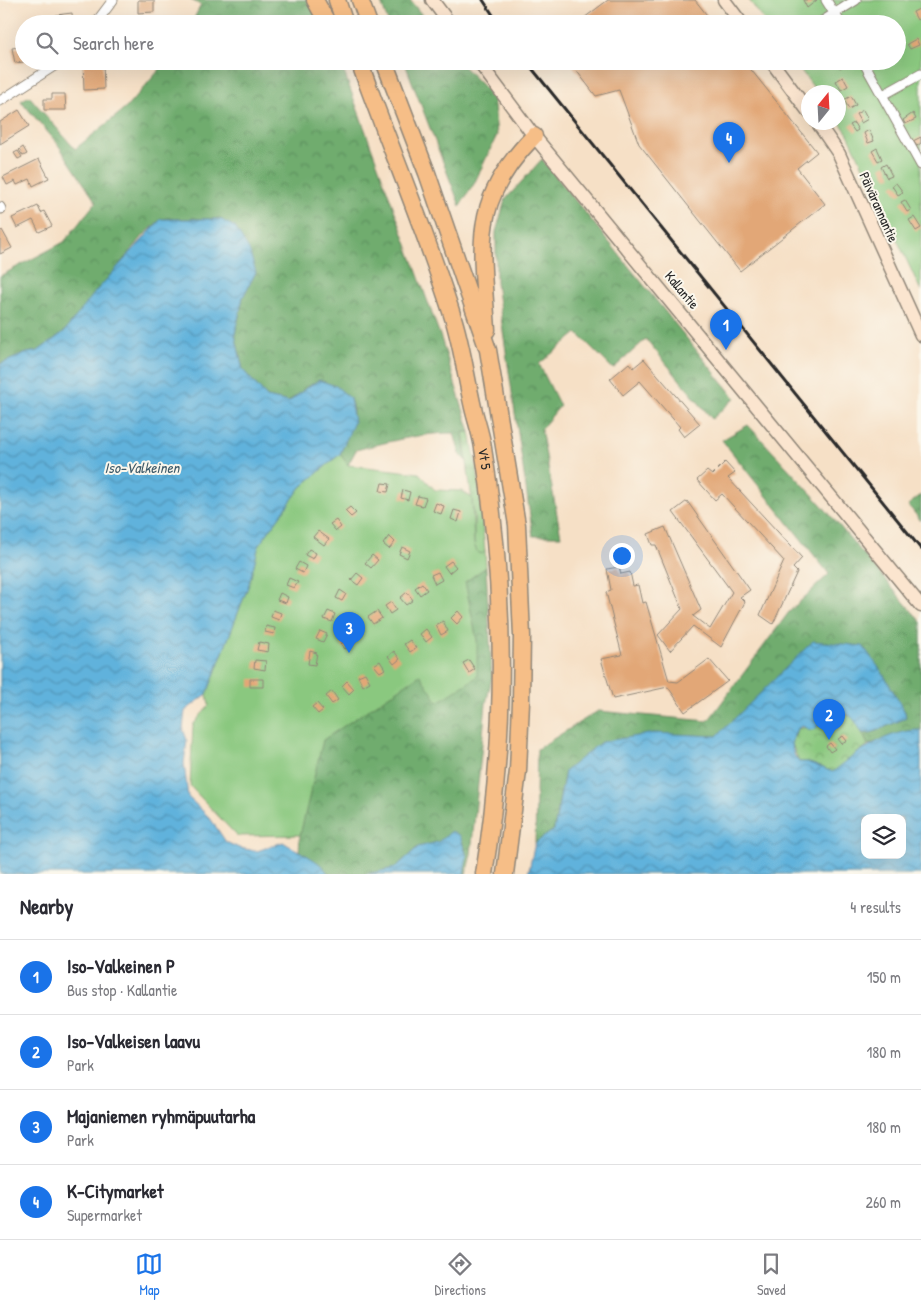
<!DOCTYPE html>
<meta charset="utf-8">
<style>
:root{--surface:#fff;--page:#f2f2f3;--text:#2b2b33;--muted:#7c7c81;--line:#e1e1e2;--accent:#1a73e8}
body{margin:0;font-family:"Patrick Hand",sans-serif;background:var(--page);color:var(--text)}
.controls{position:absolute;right:15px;bottom:15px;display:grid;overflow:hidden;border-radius:10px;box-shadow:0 5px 20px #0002}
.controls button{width:45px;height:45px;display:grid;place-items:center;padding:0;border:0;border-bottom:1px solid var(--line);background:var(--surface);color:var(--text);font:25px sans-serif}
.compass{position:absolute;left:801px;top:85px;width:45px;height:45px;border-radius:50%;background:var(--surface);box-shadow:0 5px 20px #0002;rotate:18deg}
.you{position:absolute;left:621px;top:555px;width:18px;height:18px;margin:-12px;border:4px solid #fff;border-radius:50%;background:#1a73e8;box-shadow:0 0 0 8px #1a73e833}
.badge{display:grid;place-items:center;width:32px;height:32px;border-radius:50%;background:var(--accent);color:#fff;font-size:16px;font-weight:700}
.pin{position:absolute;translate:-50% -41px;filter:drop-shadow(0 1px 2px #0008)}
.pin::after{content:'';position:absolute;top:26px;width:18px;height:15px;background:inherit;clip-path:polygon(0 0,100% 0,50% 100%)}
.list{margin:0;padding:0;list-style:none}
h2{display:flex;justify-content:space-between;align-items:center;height:65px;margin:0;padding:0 20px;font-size:21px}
h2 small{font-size:16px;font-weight:400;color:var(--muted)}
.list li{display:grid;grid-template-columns:32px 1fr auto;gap:15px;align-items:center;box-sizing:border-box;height:75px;padding:0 20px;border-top:1px solid var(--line)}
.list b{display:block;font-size:19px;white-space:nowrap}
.list p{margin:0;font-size:16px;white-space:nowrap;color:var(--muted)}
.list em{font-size:16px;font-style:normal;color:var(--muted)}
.icon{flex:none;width:28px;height:28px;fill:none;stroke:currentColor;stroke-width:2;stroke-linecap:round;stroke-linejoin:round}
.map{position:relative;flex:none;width:921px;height:874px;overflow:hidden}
.search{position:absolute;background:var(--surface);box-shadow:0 5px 20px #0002;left:15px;right:15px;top:15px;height:55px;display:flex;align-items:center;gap:12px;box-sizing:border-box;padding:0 18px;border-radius:28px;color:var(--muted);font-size:19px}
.sheet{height:365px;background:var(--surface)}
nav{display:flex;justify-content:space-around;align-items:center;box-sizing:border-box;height:70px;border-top:1px solid var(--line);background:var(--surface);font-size:14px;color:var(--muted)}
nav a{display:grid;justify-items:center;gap:2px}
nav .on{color:var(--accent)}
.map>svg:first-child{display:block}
.grass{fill:url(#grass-tufts);stroke:#5a7a55}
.forest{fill:url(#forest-crowns);stroke:#4d6c4c}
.park{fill:url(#park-crowns);stroke:#5a7a55}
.garden{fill:#8ac87f;stroke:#5a7a55}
.water{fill:url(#water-waves);stroke:#466e84;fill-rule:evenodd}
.building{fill:#e2a777}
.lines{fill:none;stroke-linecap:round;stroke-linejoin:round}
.street-casing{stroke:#908678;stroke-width:11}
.secondary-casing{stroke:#908678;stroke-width:15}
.highway-casing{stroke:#908678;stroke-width:19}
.street{stroke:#fff;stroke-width:9}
.secondary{stroke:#fbe5cf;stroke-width:12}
.highway{stroke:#f6be87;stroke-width:16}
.rail{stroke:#2b2b2b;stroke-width:3}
.labels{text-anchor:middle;stroke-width:4;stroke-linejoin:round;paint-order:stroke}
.street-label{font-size:14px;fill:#2b2b2b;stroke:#fbf7ec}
.water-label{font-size:15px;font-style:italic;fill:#3e5a69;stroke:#fbf7ec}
</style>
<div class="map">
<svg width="921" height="874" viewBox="0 0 921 874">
<defs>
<pattern id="grass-tufts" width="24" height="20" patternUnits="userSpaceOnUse" patternTransform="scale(1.25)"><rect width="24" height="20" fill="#8ac87f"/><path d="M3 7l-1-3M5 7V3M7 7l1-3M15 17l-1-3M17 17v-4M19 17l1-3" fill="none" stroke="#71a368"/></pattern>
<pattern id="forest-crowns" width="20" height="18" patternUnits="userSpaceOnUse" patternTransform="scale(1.25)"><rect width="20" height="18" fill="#6fac6e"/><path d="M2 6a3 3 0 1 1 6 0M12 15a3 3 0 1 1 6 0" fill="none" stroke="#5b8c5b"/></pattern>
<pattern id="park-crowns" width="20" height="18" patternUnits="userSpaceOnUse" patternTransform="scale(1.25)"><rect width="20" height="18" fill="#8ac87f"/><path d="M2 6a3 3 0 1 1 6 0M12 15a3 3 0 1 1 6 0" fill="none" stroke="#71a368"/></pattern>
<pattern id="water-waves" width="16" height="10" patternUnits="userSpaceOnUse" patternTransform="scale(1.25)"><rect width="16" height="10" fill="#60b2dc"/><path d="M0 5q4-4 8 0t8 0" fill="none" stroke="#4f91b3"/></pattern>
</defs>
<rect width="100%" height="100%" fill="#fbf7ec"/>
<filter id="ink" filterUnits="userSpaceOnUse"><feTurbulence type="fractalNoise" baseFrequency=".02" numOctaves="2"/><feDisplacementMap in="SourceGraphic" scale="10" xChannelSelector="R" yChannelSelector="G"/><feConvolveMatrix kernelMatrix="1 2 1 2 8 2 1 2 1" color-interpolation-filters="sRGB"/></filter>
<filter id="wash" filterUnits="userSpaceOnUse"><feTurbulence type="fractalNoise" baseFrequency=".0096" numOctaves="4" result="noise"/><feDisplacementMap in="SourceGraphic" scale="20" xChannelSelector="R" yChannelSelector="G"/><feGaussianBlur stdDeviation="1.12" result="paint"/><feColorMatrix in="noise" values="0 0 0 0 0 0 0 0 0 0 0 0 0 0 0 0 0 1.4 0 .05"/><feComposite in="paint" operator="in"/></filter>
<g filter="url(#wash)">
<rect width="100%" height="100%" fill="#f6e0c6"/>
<path class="grass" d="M463,432H470L478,475L485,551L482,554L477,552L474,544V516Z"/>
<path class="forest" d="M191,0H308L321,24H191L201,5Z
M380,0H410L429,24H389Z
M167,61H340L441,338L470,432H463L466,461L460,455L454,433C420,433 388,442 356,450L348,465L340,454C355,417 366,396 319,380L306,388L289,402L267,397L243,370L235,334L243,297L256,272L220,219H161L143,236L64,332L38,351L27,353L0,364V276L64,242L96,202L57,143L21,101L29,96L75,149L126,108Z
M404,61H458L493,96L497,135L474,184L460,206Z
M542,159L735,398L712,419L646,339L613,369L577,333L539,364L560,406L541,429L561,536H533L496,283V232L505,200Z
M748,425L820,503L921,622V730L909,731L868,745L862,733H871L906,718L905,712L882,672L731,724L717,736L697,737L565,771L554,830L535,843L537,749L598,711L708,721L789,612L829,574L722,440Z
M921,495V521L908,505Z
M486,567L492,677L486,704L471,854L466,874H464C467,858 468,841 452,832L438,842L418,847L395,868L366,874H328L326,870L299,853L300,835L323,740L420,675L477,641L465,582Z"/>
<path class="park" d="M827,711C860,717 853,715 868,745L833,772L807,762H799L792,744L797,729L820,725L823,714Z"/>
<path class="garden" d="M749,0H921V291L848,134L839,121L838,92H817L794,61H897V24H767Z
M340,454L348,465L419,473L435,490L462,491L472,498L474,544L477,552L482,554L485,551L486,567L465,582L477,641V677L438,702L420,675L323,740L300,835L237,836L190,786L193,725L209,705L207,694L249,584L259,545L301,487Z"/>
<path class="water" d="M161,219H220L235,227L249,250L256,272L243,297L235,334L243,370L267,397L289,402L306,388L319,380L336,386L350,398L354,422L340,454L301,487L259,545L249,584L207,694L185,711L183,729L187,740L184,763L188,797L210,818L226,842L239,848L257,851L283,842C295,850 323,861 328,874H0V364L27,353L38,351L64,332L96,291Z
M813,641L863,646L882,672L905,712L906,718L871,733H862C850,711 851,715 827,711C821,715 820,731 810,730C807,729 805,727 802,726L797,729C791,740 790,752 799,762H807L833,772C855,753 890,729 921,730V874H528L535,843L554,830L565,771L601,742L654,733L717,736ZM865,818H902V855H865Z
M452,831L460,836L467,856L464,874H366L395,868L418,847L438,842Z"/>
<g id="blocks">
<path class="building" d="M138,0H154V12L138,13Z
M608,0H695L714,24H576Z
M803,0H817L807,8Z
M921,8V18L917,20L913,12Z
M72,13L73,24L57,23L56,15Z
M916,39L919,45L910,49L907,44Z
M19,47V49H24V62L15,63L12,48Z
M83,61H103L104,89L84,90Z
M569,61H744L817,152L797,168L825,204L740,271L639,144L619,90L596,96Z
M836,61H851L840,68Z
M843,77L848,86L841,90L836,81Z
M52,94H65L66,110H44V99H52Z
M851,96L856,105L849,109L844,100Z
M19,110L29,126L0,144V122Z
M863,110L868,119L861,123L856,114Z
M913,113L916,119L905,124L903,120Z
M854,123L858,130L855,132L850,125Z
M869,130L874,141L868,143L864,133Z
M921,137V143L917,146L913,141Z
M23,147L27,154L23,156L19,150Z
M877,148L882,159L878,161L872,151Z
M18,151L22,157L18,159L14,153Z
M39,159L49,178L33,186L30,179L17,185L15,181L7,185L3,177Z
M886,164L892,176L887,178L881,167Z
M896,183L903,192L898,195L892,186Z
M905,200L911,210L907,212L901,202Z
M38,206L41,213L44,211L52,226L39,232L33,220L17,228L12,218Z
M914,217L921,228L916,231L909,220Z
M2,230L12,248L0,254V232Z
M644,359L700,424L684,437L678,429L680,427L640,381L623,395L610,379L629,363L633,368Z
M725,462L735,473L728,478L802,558L793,568L797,572L773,624L760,615L784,561L722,494L715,500L697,480L707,471L712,475Z
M382,483L390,484L388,492L380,491Z
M403,490L410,492L408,500L401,498Z
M418,496L426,498L423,506L415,504Z
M687,501L750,590L740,597L745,602L721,647L693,626L670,651L658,635L682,609L656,545H652L648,534L665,527L701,610L693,616L710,629L732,592L673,512Z
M436,503L444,506L441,514L433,511Z
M350,507L356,513L351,517L345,511Z
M454,510L461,512L458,522L451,519Z
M336,520L341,527L336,531L330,524Z
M318,531L329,539L324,545L313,537Z
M389,536L395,542L389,549L383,544Z
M402,547L410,551L407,558L399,554Z
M309,549L316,553L313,559L305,555Z
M372,555L378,560L371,568L365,563Z
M451,561L456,567L449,573L444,566Z
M299,562L306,566L303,573L295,569Z
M619,567L621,574L630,572L633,586L638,585L642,603L646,602L669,681L678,682L709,659L728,681L685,712L668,687L613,699L601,659L622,655L606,592L611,590L607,569Z
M438,572L442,580L435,584L431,575Z
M357,573L363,578L358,585L351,580Z
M289,578L298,582L294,588L286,585Z
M422,583L427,590L420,595L415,588Z
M340,590L346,594L342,601L336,598Z
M407,592L413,600L406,605L400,598Z
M280,593L288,597L286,603L277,600Z
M391,602L396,610L390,614L385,606Z
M273,610L281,613L279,620L271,617Z
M328,611L335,614L332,622L324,619Z
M377,611L382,618L373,624L368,617Z
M458,611L463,617L457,624L451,618Z
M443,621L448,631L441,635L436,625Z
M266,626L275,628L274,634L265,632Z
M426,629L432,637L426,642L420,634Z
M320,631L327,634L323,642L316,639Z
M349,637L354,643L345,649L341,644Z
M410,640L416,648L410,652L404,644Z
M259,642L269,644L268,652L257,650Z
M310,651L317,653L315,665L308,664Z
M394,651L400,659L394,664L388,656Z
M255,660L266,661L265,670L254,668Z
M469,660L475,669L469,673L463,663Z
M380,661L385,669L380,672L374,665Z
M365,673L370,682L363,686L358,676Z
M250,679H263V687H250Z
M347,681L354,689L349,694L342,686Z
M332,691L338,700L332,704L326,696Z
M317,703L323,710L318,714L312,707Z
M843,736L847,741L842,744L838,739Z
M830,743L835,749L830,752L826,746Z"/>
</g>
</g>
<g filter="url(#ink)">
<use href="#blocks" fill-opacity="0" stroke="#908678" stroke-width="1"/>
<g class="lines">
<g class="street-casing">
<path id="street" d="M826,0L841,24
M95,24L113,0
M818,24L856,0
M863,61L921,165
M883,95L921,74
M0,101L62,61
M0,207L1,209"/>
</g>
<g class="secondary-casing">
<path id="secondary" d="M432,0L450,24
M724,0L742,24
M478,61L534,136L921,606
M771,61L808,111
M817,122L839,154L921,335"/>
</g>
<g class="highway-casing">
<g id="highway">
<path d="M315,0L328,24"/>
<path d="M337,0L345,24"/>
<path d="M360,0L369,24"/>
<path id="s1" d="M359,61C390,148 427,233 454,321C462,348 466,376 472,403C475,418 481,433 483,448C506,589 507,733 484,874"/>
<path d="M384,61L427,173L488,350L517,525L522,636L521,702L518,771L505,874"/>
<path d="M487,330C482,245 469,202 534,136"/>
</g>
</g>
<use href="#street" class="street"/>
<use href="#secondary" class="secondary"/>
<use href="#highway" class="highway"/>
<path class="rail" d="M483,0L499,24
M526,61L921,549"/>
</g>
</g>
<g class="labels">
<g class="street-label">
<text transform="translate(879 207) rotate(66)" y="5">Päivärannantie</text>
<text transform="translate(682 290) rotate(50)" y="5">Kallantie</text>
<text dy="5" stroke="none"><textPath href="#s1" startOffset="418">Vt 5</textPath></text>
</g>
<g class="water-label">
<text x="142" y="473">Iso-Valkeinen</text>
</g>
</g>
</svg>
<div class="controls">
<button><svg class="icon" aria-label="layers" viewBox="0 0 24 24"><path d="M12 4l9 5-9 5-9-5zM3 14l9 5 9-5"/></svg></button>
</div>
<svg class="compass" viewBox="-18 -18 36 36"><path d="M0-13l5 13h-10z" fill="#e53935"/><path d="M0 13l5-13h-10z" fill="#7c7c81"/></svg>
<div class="you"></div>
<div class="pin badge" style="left:726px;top:350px">1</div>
<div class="pin badge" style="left:829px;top:740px">2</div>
<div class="pin badge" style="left:349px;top:653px">3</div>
<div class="pin badge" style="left:729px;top:163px">4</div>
<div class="search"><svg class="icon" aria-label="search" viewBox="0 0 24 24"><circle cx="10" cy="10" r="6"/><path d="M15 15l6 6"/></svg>Search here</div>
</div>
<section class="sheet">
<h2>Nearby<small>4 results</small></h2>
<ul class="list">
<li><span class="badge">1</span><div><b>Iso-Valkeinen P</b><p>Bus stop · Kallantie</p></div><em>150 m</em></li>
<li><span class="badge">2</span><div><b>Iso-Valkeisen laavu</b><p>Park</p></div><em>180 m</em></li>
<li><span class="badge">3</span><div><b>Majaniemen ryhmäpuutarha</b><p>Park</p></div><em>180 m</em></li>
<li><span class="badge">4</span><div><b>K-Citymarket</b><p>Supermarket</p></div><em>260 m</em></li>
</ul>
</section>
<nav>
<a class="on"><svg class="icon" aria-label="map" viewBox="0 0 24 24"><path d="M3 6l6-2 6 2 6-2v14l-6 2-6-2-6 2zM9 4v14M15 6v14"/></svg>Map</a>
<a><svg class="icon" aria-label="directions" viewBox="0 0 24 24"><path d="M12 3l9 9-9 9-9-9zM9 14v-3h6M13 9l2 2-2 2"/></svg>Directions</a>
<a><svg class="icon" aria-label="saved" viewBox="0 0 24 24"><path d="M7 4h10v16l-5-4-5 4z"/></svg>Saved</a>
</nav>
